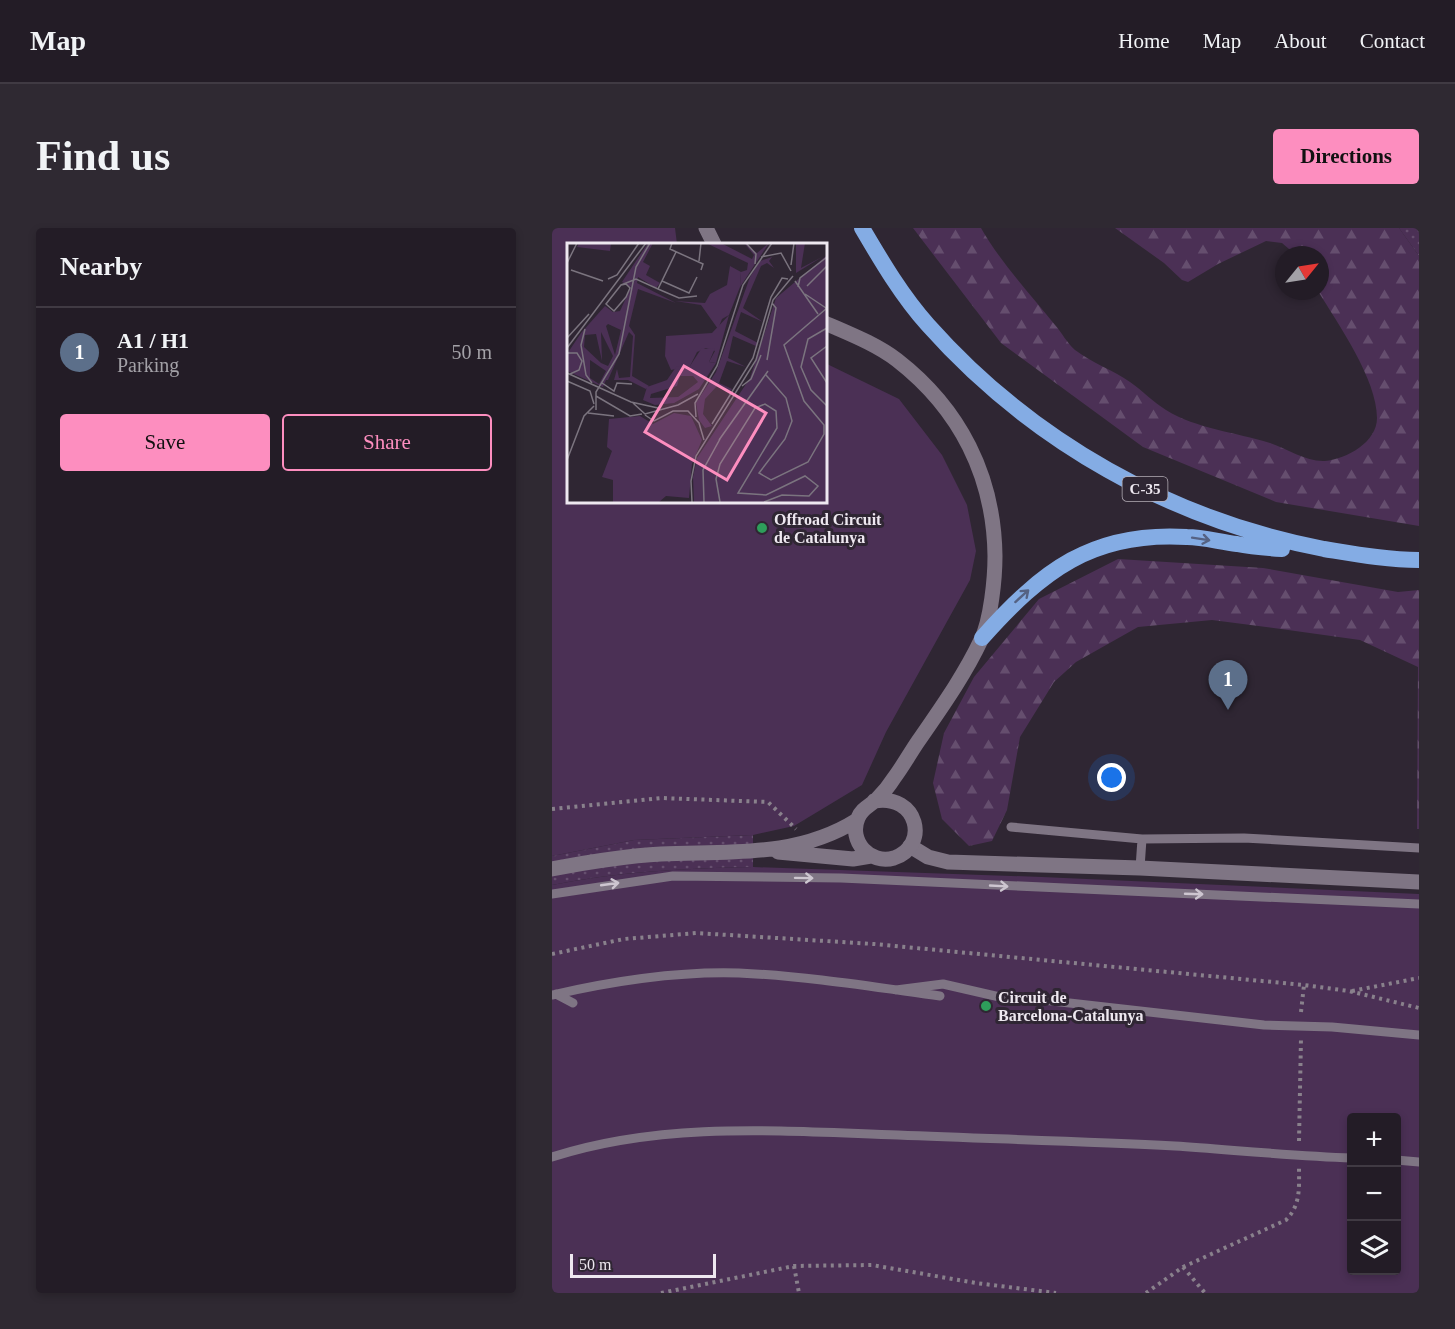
<!DOCTYPE html>
<meta charset="utf-8">
<style>
:root{--surface:#231c26;--page:#2f2932;--text:#f1f3f6;--muted:#a3a1a7;--line:#403a43;--accent:#fd8ebf}
body{margin:0;font-family:Georgia,serif;background:var(--page);color:var(--text)}
.controls{position:absolute;right:18px;bottom:18px;display:grid;overflow:hidden;border-radius:6px;box-shadow:0 3px 9px #0003}
.controls button{width:54px;height:54px;display:grid;place-items:center;padding:0;border:0;border-bottom:2px solid var(--line);background:var(--surface);color:var(--text);font:30px sans-serif}
.compass{position:absolute;left:723px;top:18px;width:54px;height:54px;border-radius:50%;background:var(--surface);box-shadow:0 3px 9px #0003;rotate:60deg}
.scale{position:absolute;left:18px;bottom:15px;width:146px;box-sizing:border-box;padding-left:6px;border:3px solid #eee8f0;border-top:0;font-size:16px;line-height:21px;white-space:nowrap;color:#eee8f0;-webkit-text-stroke:4px #2f2633;paint-order:stroke}
.you{position:absolute;left:560px;top:550px;width:21px;height:21px;margin:-15px;border:4px solid #fff;border-radius:50%;background:#1a73e8;box-shadow:0 0 0 9px #1a73e833}
.badge{display:grid;place-items:center;width:39px;height:39px;border-radius:50%;background:var(--accent);color:#fff;font-size:20px;font-weight:700}
.pin{position:absolute;translate:-50% -50px;filter:drop-shadow(0 2px 3px #0008)}
.pin::after{content:'';position:absolute;top:32px;width:21px;height:18px;background:inherit;clip-path:polygon(0 0,100% 0,50% 100%)}
.list{margin:0;padding:0;list-style:none}
h2{display:flex;justify-content:space-between;align-items:center;height:78px;margin:0;padding:0 24px;font-size:26px}
h2 small{font-size:20px;font-weight:400;color:var(--muted)}
.list li{display:grid;grid-template-columns:39px 1fr auto;gap:18px;align-items:center;box-sizing:border-box;height:90px;padding:0 24px;border-top:2px solid var(--line)}
.list b{display:block;font-size:22px;white-space:nowrap}
.list p{margin:0;font-size:20px;white-space:nowrap;color:var(--muted)}
.list em{font-size:20px;font-style:normal;color:var(--muted)}
.actions{display:flex;gap:12px;padding:18px 24px}
.actions a{flex:1;padding:14px 0;border:2px solid var(--accent);border-radius:6px;text-align:center;font-size:21px;color:var(--accent)}
.actions .main{background:var(--accent);color:#111}
.icon{flex:none;width:33px;height:33px;fill:none;stroke:currentColor;stroke-width:2;stroke-linecap:round;stroke-linejoin:round}
.map{position:relative;flex:none;width:867px;height:1065px;overflow:hidden;border-radius:6px}
header{display:flex;align-items:center;gap:36px;box-sizing:border-box;height:84px;padding:0 30px;background:var(--surface);border-bottom:2px solid var(--line)}
header strong{font-size:28px}
nav{display:flex;gap:33px;margin-inline-start:auto;font-size:21px}
.intro{display:flex;align-items:center;justify-content:space-between;box-sizing:border-box;height:144px;padding:0 36px}
h1{margin:0;font-size:42px}
.button{padding:15px 27px;border-radius:6px;background:var(--accent);color:#111;font-size:21px;font-weight:700}
main{display:flex;gap:36px;padding:0 36px}
aside{flex:1;background:var(--surface);border-radius:6px;box-shadow:0 3px 9px #0003}
.map>svg:first-child{display:block}
.grass{fill:url(#grass-dots)}
.forest{fill:url(#forest-firs)}
.green{fill:#4b3055;fill-rule:evenodd}
.lines{fill:none;stroke-linecap:round;stroke-linejoin:round}
.path{stroke:#89818c;stroke-width:4;stroke-dasharray:3 4.5;stroke-linecap:butt}
.service{stroke:#7f7584;stroke-width:9}
.minor{stroke:#7f7584;stroke-width:15}
.tertiary{stroke:#7f7584;stroke-width:15}
.trunk{stroke:#84ace4;stroke-width:16}
.oneway{stroke:#556283}
.oneway2{stroke:#cdc6d0}
.leisure-dot{fill:#2e9e5b;stroke:#2f2633;stroke-width:2}
.labels{text-anchor:middle;stroke-width:6;stroke-linejoin:round;paint-order:stroke}
.shield{fill:#2f2633;stroke:#b5aeb7;stroke-width:1.5}
.shield-label{font-size:15px;font-weight:bold;fill:#eee8f0}
.poi-label{font-size:16px;font-weight:bold;fill:#eee8f0;stroke:#2f2633;text-anchor:start}
.inset-road{fill:none;stroke:#7b747f;stroke-width:1.5}
.view{fill:#fd8ebf;fill-opacity:0.15;stroke:#fd8ebf;stroke-width:3}
.inset-edge{fill:none;stroke:#eee8f0;stroke-width:3}
</style>
<header>
<strong>Map</strong>
<nav><a>Home</a><a>Map</a><a>About</a><a>Contact</a></nav>
</header>
<div class="intro"><h1>Find us</h1><a class="button">Directions</a></div>
<main>
<aside>
<h2>Nearby<small></small></h2>
<ul class="list">
<li><span class="badge" style="background:#5c6f8a">1</span><div><b>A1 / H1</b><p>Parking</p></div><em>50 m</em></li>
</ul>
<div class="actions"><a class="main">Save</a><a>Share</a></div>
</aside>
<div class="map">
<svg width="867" height="1065" viewBox="0 0 867 1065">
<defs>
<pattern id="grass-dots" width="8" height="8" patternUnits="userSpaceOnUse" patternTransform="scale(1.5)"><rect width="8" height="8" fill="#4b3055"/><path d="M2 2h.1M6 6h.1" fill="none" stroke="#654e6e" stroke-width="1.8" stroke-linecap="round"/></pattern>
<pattern id="forest-firs" width="22" height="20" patternUnits="userSpaceOnUse" patternTransform="scale(1.5)"><rect width="22" height="20" fill="#4b3055"/><path d="M5 1l3.5 6h-7zM16 11l3.5 6h-7z" fill="#654e6e"/></pattern>
</defs>
<rect width="100%" height="100%" fill="#2f2633"/>
<path class="grass" d="M847,0H867V28Z
M201,607V639C133,640 66,644 0,657V628L82,612Z"/>
<path class="forest" d="M361,0H429C449,35 478,66 503,97C510,105 515,115 523,122C540,135 561,142 578,154C591,163 601,174 614,182C645,201 683,204 718,215C736,221 754,234 773,233C795,231 825,214 825,190C825,151 786,96 766,63H768V27H744L730,15L714,13L666,36L636,54L630,52L612,35L563,0H847L867,28V298L724,274L591,219L449,115Z
M566,331L711,340L846,364L867,362V601H865L866,439L808,412L729,401L660,392L586,399L524,434L502,454L468,509L455,582L440,613L417,618L390,591L381,555L392,505L422,449L487,371Z"/>
<path class="green" d="M0,0H123L125,16H16V273H273V135L347,171L390,227L415,277L424,323L418,352L334,504L310,557L242,598L201,607L82,612L0,628Z
M201,639L490,649L867,666V1065H0V657C66,644 133,640 201,639ZM800,890H844V1042H800Z"/>
<g class="lines">
<path class="path" d="M0,581L109,570L216,574L244,601
M0,726L72,711L144,705L322,716L752,757L797,763L867,780
M800,763L867,750
M749,784L752,757
M747,913L749,810
M242,1038L247,1065
M631,1039L653,1065
M109,1065L242,1038L320,1037L424,1055L504,1065
M594,1065L631,1039L734,992C749,977 747,959 747,939"/>
<path class="service" d="M459,599L590,611L692,610L867,620
M588,640L590,611
M0,666L121,648L289,650L867,676
M344,762L391,756L452,770L491,772L712,797L780,799L867,807
M4,766L21,775
M0,767C61,753 125,743 187,745C254,748 322,759 388,768
M0,929C112,893 230,903 346,907C439,911 531,913 623,918C682,922 741,928 800,930
M844,932L867,934"/>
<path class="minor" d="M358,618L376,629L396,634L588,640L867,654"/>
<path class="tertiary" d="M154,0L162,16
M273,95C298,106 324,116 345,132C408,181 442,248 443,328C443,350 439,392 429,412C412,448 389,480 367,512C358,525 351,538 342,550C337,558 331,565 325,571C318,578 310,580 306,590C296,613 318,637 342,630C378,618 366,565 322,573
M226,624L301,631L319,628
M0,641C36,634 72,628 109,626C177,623 245,630 305,592"/>
<path class="trunk" d="M310,0C330,34 350,68 376,97C480,214 620,292 772,321C803,326 836,332 867,332
M430,410C490,343 540,303 635,309C651,309 668,314 685,316C700,319 715,320 730,321"/>
</g>
<defs><path id="oneway-shaft" d="M-6 0H5M1.5-3L5.5 0L1.5 3" fill="none" stroke-width="1.6" stroke-linecap="round" stroke-linejoin="round" transform="scale(1.5)"/></defs>
<g class="oneway">
<use href="#oneway-shaft" transform="translate(649 311) rotate(9)"/>
<use href="#oneway-shaft" transform="translate(470 368) rotate(-42)"/>
</g>
<g class="oneway2">
<use href="#oneway-shaft" transform="translate(252 650) rotate(1)"/>
<use href="#oneway-shaft" transform="translate(58 656) rotate(-8)"/>
<use href="#oneway-shaft" transform="translate(447 658) rotate(3)"/>
<use href="#oneway-shaft" transform="translate(642 666) rotate(2)"/>
</g>
<g class="leisure-dot">
<circle cx="210" cy="300" r="6"/>
<circle cx="434" cy="778" r="6"/>
</g>
<g class="labels">
<rect class="shield" x="570.5" y="249" width="45" height="24" rx="4.5"/>
<g class="shield-label">
<text x="593" y="266">C-35</text>
</g>
<g class="poi-label">
<text x="222" y="297">Offroad Circuit<tspan x="222" dy="18">de Catalunya</tspan></text>
<text x="446" y="775">Circuit de<tspan x="446" dy="18">Barcelona-Catalunya</tspan></text>
</g>
</g>
<g transform="translate(15 15)">
<rect width="260" height="260" fill="#2f2633"/>
<path d="M81,0H86L76,19L83,23L79,32L93,40L89,45L71,34L70,40L109,60L71,46L62,83L68,92L65,133L82,143L79,146L61,137H39L36,144L0,128V111L14,90L38,63L46,69L53,68L64,44L55,39ZM41,81L54,87L48,112L39,83ZM34,89L46,113L41,123L34,120L17,104L18,92L29,91L35,118ZM62,89L66,93L63,134L52,135L50,126L47,137H41ZM23,117L39,128L32,141L23,135ZM139,0H154L185,16L187,12L177,0L190,10L202,0L173,44L174,29L180,27L181,20ZM162,72L149,120L142,119L148,108L139,105L130,109L123,123L104,127L98,113L99,93L145,90Z" fill="#4b3055" fill-rule="evenodd"/>
<path d="M229,0H238L234,25L255,14L229,30ZM205,14L202,18L207,25L200,20L194,23L176,65L196,79L174,69L168,88L191,100L189,103L166,93L161,115L179,124L160,118L152,140L165,146L163,149L151,142L138,156L136,171L145,183L138,185L132,177L129,160L149,129L183,34L193,18ZM163,23L174,29L173,44L162,72L155,76L151,86L134,62L108,58L138,60L143,51L160,42ZM134,106L148,105L142,119L149,120L132,146L107,160L88,162L76,157L80,144L100,137L109,124L123,123ZM113,133H126L131,139L111,154L83,155L84,151L110,143Z" fill="#4b3055" fill-rule="evenodd"/>
<path d="M12,0H44L43,8L10,4ZM259,13V259H127L126,234L130,215L183,135L209,55ZM107,170L124,173L135,197L125,221L122,255L99,253L92,259H46V237L35,234L45,208L40,204L42,176L73,173L86,181Z" fill="#4b3055"/>
<path class="inset-road" d="M105,0L103,6L136,21L134,27M179,0L189,11L188,21M194,14L214,10L224,28M132,18L134,0M0,20L10,0M224,22L227,0M4,27L36,38M41,36L50,32L72,0M95,38L122,50L130,34M228,38L251,71M59,41L63,45L59,54L47,68L39,61L54,42ZM54,42L69,36L91,46L109,9M240,43L260,23M231,44L233,35L260,14M91,46L112,55L130,53M238,51L259,65M260,85L241,96L234,124L244,147L260,163M18,86L14,102L19,132L25,140M0,95L22,71M260,103L244,115L260,140M0,105L79,0M0,110H10L15,118L12,127L3,131M200,117L209,65L205,60M0,130L64,159L91,165M199,132L219,155L225,178L218,196L192,230L204,237L241,219L257,191V182L237,158L217,102L260,65M0,138L23,148L27,161M35,140L47,148L50,140L65,141M175,143L184,136L194,112M29,153L63,173L75,171M66,160L78,171L111,162L131,151M29,167V149L52,111L69,24L83,0M21,170L47,173M78,172L87,178L106,168H121L132,180L137,197M129,174L128,160L150,123L176,42L205,0M145,181L186,115L204,54L215,35L221,36M152,197L201,128M0,217L17,173L27,163M125,259L124,238L129,213L189,117L206,57L226,33M137,259L136,227L153,196M153,259L149,236L153,221L188,165L198,161L209,168L210,185L171,250L199,252L238,233L251,243L242,253L215,252L197,259"/>
<path class="view" d="M117,123L199,170L160,237L78,189Z"/>
<rect width="260" height="260" class="inset-edge"/>
</g>
</svg>
<div class="controls">
<button>+</button>
<button>−</button>
<button><svg class="icon" aria-label="layers" viewBox="0 0 24 24"><path d="M12 4l9 5-9 5-9-5zM3 14l9 5 9-5"/></svg></button>
</div>
<svg class="compass" viewBox="-18 -18 36 36"><path d="M0-13l5 13h-10z" fill="#e53935"/><path d="M0 13l5-13h-10z" fill="#a3a1a7"/></svg>
<div class="scale">50 m</div>
<div class="you"></div>
<div class="pin badge" style="left:676px;top:482px;background:#5c6f8a">1</div>
</div>
</main>
